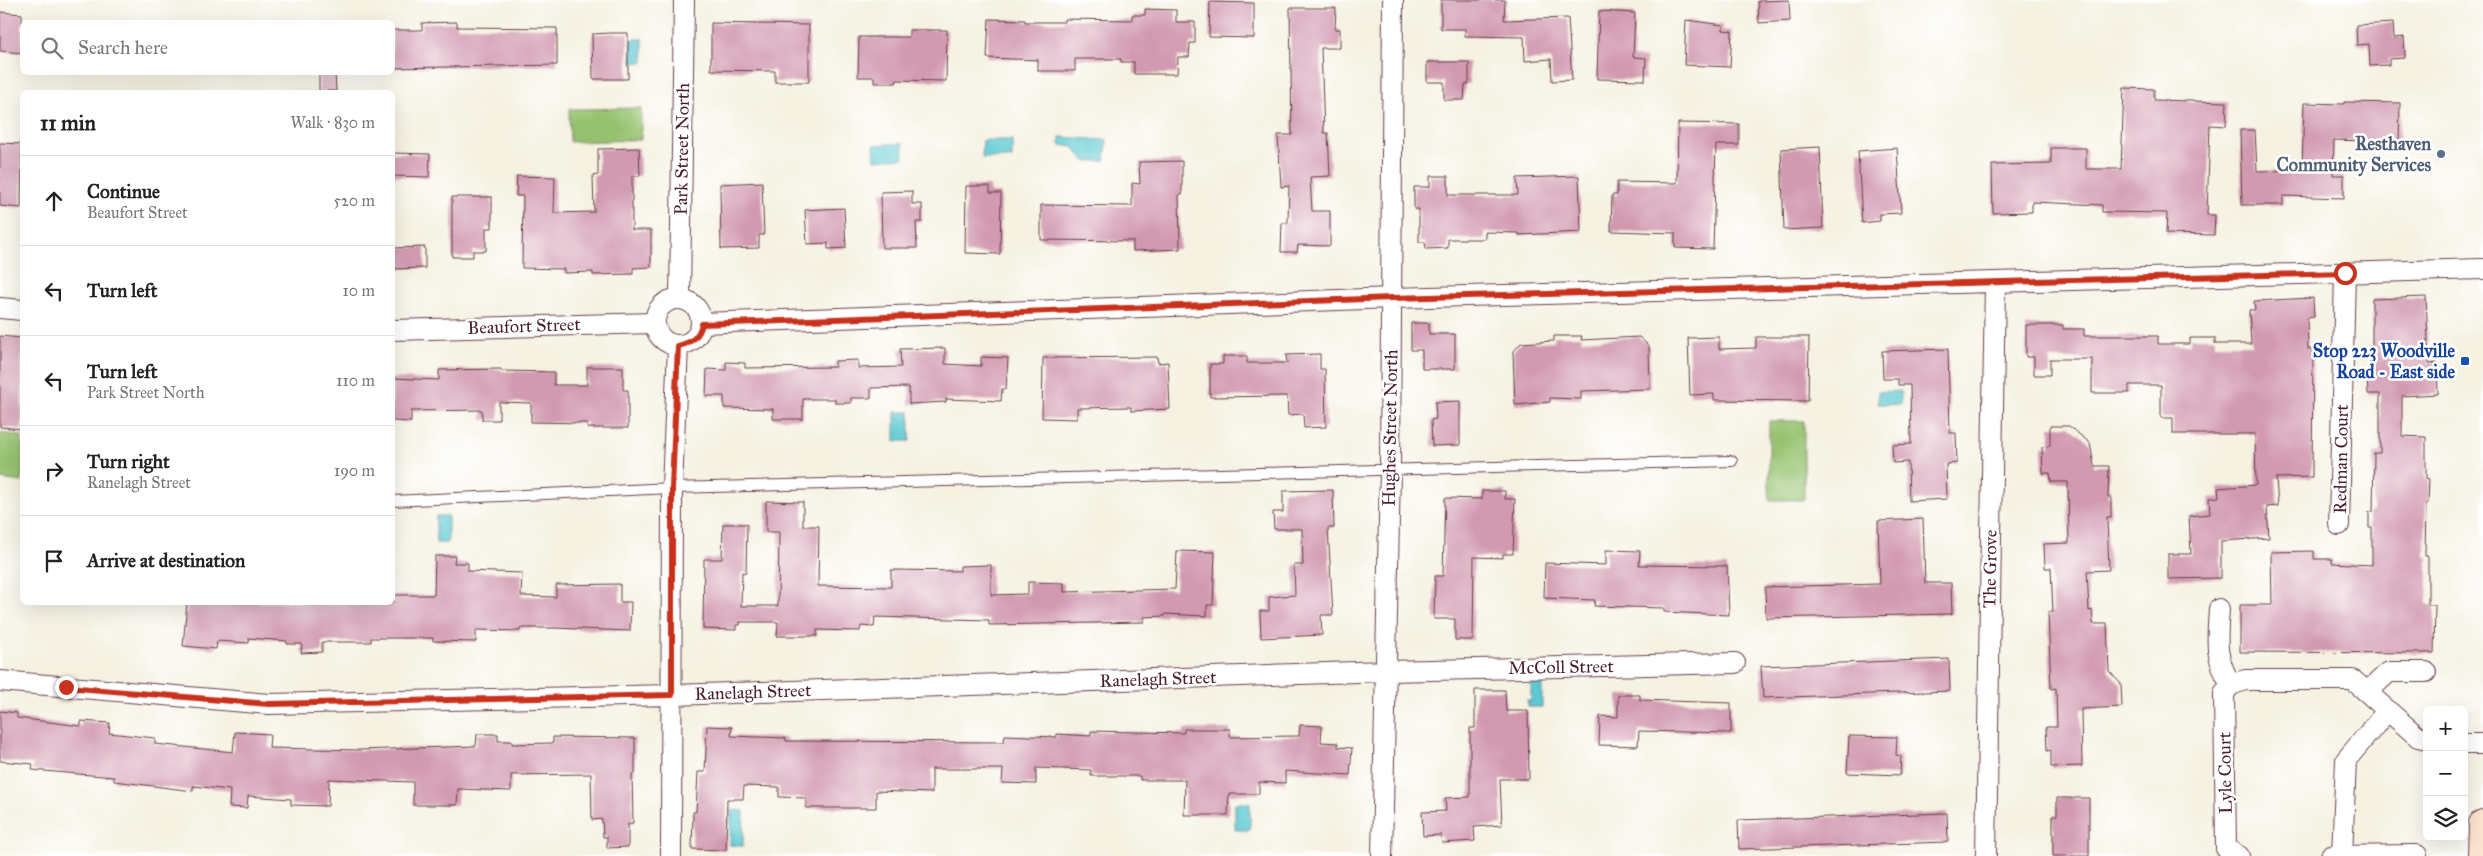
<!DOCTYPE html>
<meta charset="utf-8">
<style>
:root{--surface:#fff;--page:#f6f6f6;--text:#222;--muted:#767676;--line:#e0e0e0}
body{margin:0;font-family:"IM FELL Great Primer",serif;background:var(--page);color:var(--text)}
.controls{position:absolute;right:15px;bottom:15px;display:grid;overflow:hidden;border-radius:8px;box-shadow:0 5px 20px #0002}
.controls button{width:45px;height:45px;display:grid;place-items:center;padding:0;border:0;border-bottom:1px solid var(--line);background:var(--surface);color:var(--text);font:25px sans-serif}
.stop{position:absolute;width:15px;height:15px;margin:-11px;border:4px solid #c8321e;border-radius:50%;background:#fff}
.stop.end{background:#c8321e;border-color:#fff;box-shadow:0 1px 5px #0008}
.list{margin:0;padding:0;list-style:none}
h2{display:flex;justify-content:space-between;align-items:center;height:65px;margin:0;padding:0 20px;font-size:21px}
h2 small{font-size:16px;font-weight:400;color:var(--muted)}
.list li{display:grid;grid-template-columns:32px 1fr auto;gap:15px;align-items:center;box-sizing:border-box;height:90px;padding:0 20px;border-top:1px solid var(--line)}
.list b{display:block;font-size:19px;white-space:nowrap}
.list p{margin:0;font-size:16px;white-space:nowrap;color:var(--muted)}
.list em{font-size:16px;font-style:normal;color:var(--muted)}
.icon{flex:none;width:28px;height:28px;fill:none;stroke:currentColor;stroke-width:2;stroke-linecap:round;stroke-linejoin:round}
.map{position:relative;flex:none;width:2483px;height:856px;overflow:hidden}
.search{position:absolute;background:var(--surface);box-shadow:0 5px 20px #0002;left:20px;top:20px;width:375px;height:55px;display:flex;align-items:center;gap:12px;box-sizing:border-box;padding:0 18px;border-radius:8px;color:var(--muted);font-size:19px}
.panel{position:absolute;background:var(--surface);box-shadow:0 5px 20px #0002;left:20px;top:90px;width:375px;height:515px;border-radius:8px}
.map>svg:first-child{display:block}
.green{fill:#96c270;stroke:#70704e}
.water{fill:#5cc9d2;stroke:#53747e}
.building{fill:#d29ab0}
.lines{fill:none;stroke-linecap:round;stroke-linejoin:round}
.service-casing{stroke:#643f46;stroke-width:12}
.minor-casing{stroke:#643f46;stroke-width:22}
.secondary-casing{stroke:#643f46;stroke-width:30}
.service{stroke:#fff;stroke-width:10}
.minor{stroke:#fff;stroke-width:20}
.secondary{stroke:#fde4d1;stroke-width:28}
.route{stroke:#c8321e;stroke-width:6}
.service-dot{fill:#5c6f8a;stroke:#fff;stroke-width:2}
.transit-dot{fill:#1a4fb4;stroke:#fff;stroke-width:2}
.labels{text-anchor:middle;stroke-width:5;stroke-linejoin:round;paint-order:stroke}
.service-label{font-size:18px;font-weight:bold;fill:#4e5e75;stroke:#fff;text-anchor:end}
.street-label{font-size:18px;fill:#4a1f2b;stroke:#fff}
.transit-label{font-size:18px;font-weight:bold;fill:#164399;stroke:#fff;text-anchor:end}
</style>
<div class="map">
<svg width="2483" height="856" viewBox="0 0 2483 856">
<rect width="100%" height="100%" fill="#fff"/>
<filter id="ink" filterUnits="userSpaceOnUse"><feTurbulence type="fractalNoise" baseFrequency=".02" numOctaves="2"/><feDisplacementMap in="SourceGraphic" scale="10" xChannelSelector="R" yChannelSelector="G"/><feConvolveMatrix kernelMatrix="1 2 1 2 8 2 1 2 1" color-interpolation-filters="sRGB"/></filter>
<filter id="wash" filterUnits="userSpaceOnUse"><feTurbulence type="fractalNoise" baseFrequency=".0096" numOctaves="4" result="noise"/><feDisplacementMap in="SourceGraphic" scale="20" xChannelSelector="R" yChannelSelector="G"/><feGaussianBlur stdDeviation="1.12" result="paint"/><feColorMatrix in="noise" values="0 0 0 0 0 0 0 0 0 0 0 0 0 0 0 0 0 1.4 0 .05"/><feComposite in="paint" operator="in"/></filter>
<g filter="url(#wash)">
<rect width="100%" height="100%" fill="#f5f2e2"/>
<path class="green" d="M641,108V140L570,142L569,109Z
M1769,421H1804V500H1769Z
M0,433L22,436V482L0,479Z"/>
<path class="water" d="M631,39H643L644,62L632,63Z
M1060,137L1107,140L1105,161H1085L1073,147L1060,145Z
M983,140H1012V158H982Z
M903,143L904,158L875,160L874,145Z
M1901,391V405L1878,404V392Z
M895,412H910V441H895Z
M436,516H448V543H436Z
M1531,682H1542V707H1527V701H1531Z
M1235,803H1250V830H1235Z
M731,810L744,811L743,846L730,845Z"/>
<g id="blocks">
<path class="building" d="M1441,0H1505L1504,20L1568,18L1572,80L1552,81L1551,59L1525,61L1524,37L1465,36V29H1441Z
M1789,0L1790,21L1759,23L1758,1Z
M1210,2L1254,3V38L1209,37Z
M1290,8H1336L1335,29H1340V48H1321L1324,133H1328L1330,176L1310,177L1312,211H1330V246L1298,245L1297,252H1281L1282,223H1288L1289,186L1281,187L1278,135H1292Z
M1145,9L1176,10V22H1195V43H1190L1189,57H1178L1177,74H1134V62H1121V59H1075V71H1038V60L987,58L989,19L1025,20V22H1064V19L1132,20V15H1145Z
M1599,11L1635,13L1633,57L1646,58L1645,80L1597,79Z
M0,12L22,14V53L0,51Z
M1686,20L1723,25V30L1732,31L1730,67L1684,65Z
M457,22V27L557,28V65L392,68V30H422V23Z
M711,23L809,25V82H775V71L711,70Z
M2393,23L2394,38L2404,37L2405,58L2389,59V65L2370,66L2369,44L2357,45L2356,25Z
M909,30H947L946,81L897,80L896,83H874V77H858L859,37H909Z
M610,33H628V79H593L592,34Z
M1427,62H1469V84H1465L1464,100H1444V82H1427Z
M319,72H335L336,91H319Z
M2124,88L2154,89V100L2227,102L2226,126L2210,125L2207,215H2215L2214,235L2166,234L2167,213L2102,212V205L2032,202V212L1993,213L1992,165L2051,164V148H2086V169H2121Z
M2344,102L2400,103L2399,142L2334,140L2333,175H2344V198L2283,196V205H2242L2240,130H2255L2257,171L2302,170L2304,103L2344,104Z
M1678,123L1739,124V145H1716L1713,249L1675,248V233L1611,231L1612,195H1617V182L1677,183Z
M0,143L22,144L21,208L0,206Z
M1820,147L1823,228L1784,230L1781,149Z
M639,148L640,176H632V230H651V267L633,268V274L593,275V272L564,273V269L522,268L523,196H516L517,176L555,177L554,213L594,212L593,176L598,175V149Z
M1897,148L1901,213L1880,214V221L1862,223L1858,151Z
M392,153L430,154L429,177L392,176Z
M1182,161V194H1179L1180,249L1133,251V241L1041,240V205L1132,206V183L1140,184L1139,162Z
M1430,176H1448V195H1518L1517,178L1579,176L1581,232L1519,235V233L1485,232V239H1448V248L1426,249L1425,242H1419V209H1414V187H1430Z
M762,182L764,235H759V248L721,249L720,184Z
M966,186H990V193H1001L1000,254L965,253Z
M912,191V204H922V222H916L917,248H882L881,192Z
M452,197H492V228H486V251H473V257H452Z
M844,208L846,248L828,249V243L807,244L805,210Z
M425,247V268L392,269V248Z
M2426,297L2429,364L2437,363L2438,394L2402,396V436L2426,437V478L2429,479L2428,503H2426L2425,556H2428V605H2435L2434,653L2240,652V605H2272L2271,552L2314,551V559H2332V563L2372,565V528H2369V512H2373L2374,453H2380V394H2368L2367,375H2372V299Z
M2313,298L2314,317L2307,318L2308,349H2313L2312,477L2276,478L2278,506L2267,507L2269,538L2221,541V578L2168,579V554H2191L2189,516L2210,514L2209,498L2219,497L2218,488L2256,485L2255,434H2173V418H2161V385H2129V393H2092V359H2050V375H2034V357H2026V325H2063V329H2084V336H2158V344H2190V338H2215V344H2251L2249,310H2255L2254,301Z
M1411,323H1429V334H1455V369H1422V350H1411Z
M0,336L22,338V429L0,427Z
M1554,336H1582L1581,340L1639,337L1649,346L1650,389L1581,391V399L1550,398V402L1515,405L1513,352L1521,343L1554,341Z
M1719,337V349L1756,348V337H1809L1808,401L1714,400V394L1690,395L1688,338Z
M945,348V364L981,366V357L1008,358L1006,389H1002L1001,401L946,399V402L909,404V387L871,388V398H851V403H835V399H803V419H773V409L724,408V396H706L707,369L726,370V362L745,363V368L835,367V361L858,360V368L901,367L900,349Z
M1948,349L1950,433H1956L1957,463L1946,464L1947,499L1909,501L1908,462L1893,463L1892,445L1911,444L1910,385H1898V379H1883L1882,351Z
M1320,354V369H1325L1326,427L1304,428L1303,414L1288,415L1287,396L1210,397V364H1223V356H1247V363H1287L1286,355Z
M1157,357L1158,363L1168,362L1170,409L1131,411V407L1077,408V419L1042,418L1043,358Z
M587,367H623V390H628V428H587V423L531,422V403L499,402V420H482V410L411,411V422L392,421V378L439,380V370L501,369V371L554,372V385H587Z
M1460,401V445L1432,446L1431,420L1436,419L1435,402Z
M2050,426H2069L2090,443L2094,466H2109L2108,497H2111V517H2107L2109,570L2087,571L2089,611L2092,610L2093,624H2107L2109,671L2121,684L2122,707L2081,709L2082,766L2051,767V750L2047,751L2046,727H2057L2056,688L2051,689L2048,612H2053L2051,568H2045L2044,544L2069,543L2068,482H2051L2050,473H2043L2042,447L2050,446Z
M1333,490L1334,528H1328L1333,615H1321L1322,635L1261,638L1260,611H1269V597L1295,595L1294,565H1303L1302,529H1274L1273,512H1283V491Z
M1482,491H1505V499H1515L1513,554H1503V558L1474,557L1473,640H1455V619H1434L1435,576H1443L1445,498L1482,499Z
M766,501L803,502V526H819L818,586L891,587V570L960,571V566L991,565V595L1028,594V582L1064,583V592L1175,589L1177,551L1215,552L1213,605H1207V616L1165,614V616L1144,617V622L989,625V620L875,617L874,627L861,626L860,631L817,630V636H777L778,622H740V625H736V630L703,629L704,559H722L723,524H747L746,573L742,572L741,606H778L779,532H766Z
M1923,519L1925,583H1951L1952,614L1766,618L1765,587L1880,584L1878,521Z
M1606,550L1640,551L1639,565L1727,566L1729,615L1664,612V608L1594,606L1595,600L1544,598L1545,563L1606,565Z
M435,556H455L454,563H468V571L522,573L521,596L556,597V585L620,584V602H631L630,631L554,628H520V631L476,630V642L433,641V638H371V642H322V652L301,653L302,644H287V641L249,638V643L217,641L216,649L183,646L187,602H393V595H434Z
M1949,659L1950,691L1763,698L1761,666Z
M1475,690H1505L1506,711H1528L1529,779H1500L1502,825L1474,827L1475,841L1442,843L1441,835L1423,836L1422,812L1446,811L1445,798L1470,797V728H1475Z
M1618,695H1640V700L1731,703V733L1639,731L1638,746L1599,745L1600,716L1618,717Z
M0,711L17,713V718L81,726V721L110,723L109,733L155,738V744L233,752L235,732L270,734L269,748L359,750L476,746L477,734H498V741H512V744L553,743V737L635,738V774H632L633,823L628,824V847L607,848V837H603L602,819L592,820L591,774L511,775V791L458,789L457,805H413V782L329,779L328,806L291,805V799L248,796L247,808L229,807L230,790L193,786V791L114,781V777L32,770L33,764L0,761Z
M1300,725L1322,726L1321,742L1338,743V747L1352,748L1350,775L1285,771V783L1259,782V794H1229L1228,815H1184L1185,780H1140V776H1091V770L1036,768V784L1002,783L1003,769H932V793L876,791V808H806V798L779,797V787L744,786L743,799H727L726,850L692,849L693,812H696L698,772H705L707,726L732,727L731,736L786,738V741L1004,742L1005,735L1057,737V734L1091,736V731L1184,733V729H1230V737L1299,736Z
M1849,736L1897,737L1896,755L1901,756L1900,775L1847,773Z
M2057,798H2089V856H2053V815H2057Z
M1947,813L1948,842L1739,849L1738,820Z"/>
</g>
</g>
<g filter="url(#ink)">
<use href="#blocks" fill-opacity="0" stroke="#643f46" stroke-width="1"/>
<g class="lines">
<g class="service-casing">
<path id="service" d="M392,501L672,488L1732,461"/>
</g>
<g class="minor-casing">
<path id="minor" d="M655 322a23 23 0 1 1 46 0a23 23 0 1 1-46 0Z
M680,299L684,0
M0,308L22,310
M702,323L1392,298L2483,269
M392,330L655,323
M2339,525L2345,273
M2219,609C2217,642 2214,655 2231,685
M0,681L269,704L672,695L1387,671L1735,663
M2368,691L2389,672H2426
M2464,744H2483
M671,856L672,488L678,346
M1382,856L1390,470L1393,0
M1986,856L1995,282
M2239,856L2226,848L2224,693L2231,685L2245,680H2353L2418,737L2427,739
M2331,856L2417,855
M2342,856L2346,760L2387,711"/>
</g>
<g class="secondary-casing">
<path id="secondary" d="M2482,856L2483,824"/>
</g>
<use href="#service" class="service"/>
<use href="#minor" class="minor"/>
<use href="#secondary" class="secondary"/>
</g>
</g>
<g class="lines" filter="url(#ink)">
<path class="route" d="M66,687L269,704L672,695V488L678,346C691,343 699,337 702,324L1392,298L2345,273"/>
</g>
<circle class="service-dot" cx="2441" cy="154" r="5"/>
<rect class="transit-dot" x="2460" y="356" width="10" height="10" rx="2.5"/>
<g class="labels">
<g class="service-label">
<text x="2431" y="150">Resthaven<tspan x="2431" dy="21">Community Services</tspan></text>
</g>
<g class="street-label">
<text transform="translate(682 149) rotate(-89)" y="6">Park Street North</text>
<text transform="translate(524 326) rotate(-2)" y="6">Beaufort Street</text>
<text transform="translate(1390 428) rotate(-89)" y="6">Hughes Street North</text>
<text transform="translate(2341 459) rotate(-89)" y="6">Redman Court</text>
<text transform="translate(1990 569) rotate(-89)" y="6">The Grove</text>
<text transform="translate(1561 667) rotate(-1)" y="6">McColl Street</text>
<text transform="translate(1158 679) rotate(-2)" y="6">Ranelagh Street</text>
<text transform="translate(753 692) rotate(-2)" y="6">Ranelagh Street</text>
<text transform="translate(2225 773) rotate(-91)" y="6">Lyle Court</text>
</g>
<g class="transit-label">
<text x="2455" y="357">Stop 223 Woodville<tspan x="2455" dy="21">Road - East side</tspan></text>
</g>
</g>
</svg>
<div class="controls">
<button>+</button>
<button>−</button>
<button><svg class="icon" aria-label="layers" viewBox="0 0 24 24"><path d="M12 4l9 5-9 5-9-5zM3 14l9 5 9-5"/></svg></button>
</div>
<div class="stop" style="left:2345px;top:273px"></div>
<div class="stop end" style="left:66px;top:687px"></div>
<div class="search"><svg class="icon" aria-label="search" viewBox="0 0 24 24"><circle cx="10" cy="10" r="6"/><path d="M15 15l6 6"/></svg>Search here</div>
<section class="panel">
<h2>11 min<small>Walk · 830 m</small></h2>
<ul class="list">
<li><svg class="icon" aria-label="ahead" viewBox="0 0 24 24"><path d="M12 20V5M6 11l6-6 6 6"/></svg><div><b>Continue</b><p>Beaufort Street</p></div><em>520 m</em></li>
<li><svg class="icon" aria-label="left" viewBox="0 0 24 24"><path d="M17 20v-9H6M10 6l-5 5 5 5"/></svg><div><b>Turn left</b></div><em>10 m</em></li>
<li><svg class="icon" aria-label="left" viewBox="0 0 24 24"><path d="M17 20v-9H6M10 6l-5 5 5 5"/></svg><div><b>Turn left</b><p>Park Street North</p></div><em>110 m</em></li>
<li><svg class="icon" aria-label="right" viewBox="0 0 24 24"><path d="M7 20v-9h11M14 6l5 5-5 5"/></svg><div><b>Turn right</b><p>Ranelagh Street</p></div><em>190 m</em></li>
<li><svg class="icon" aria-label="arrive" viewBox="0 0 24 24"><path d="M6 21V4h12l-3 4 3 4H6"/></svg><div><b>Arrive at destination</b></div></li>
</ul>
</section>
</div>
